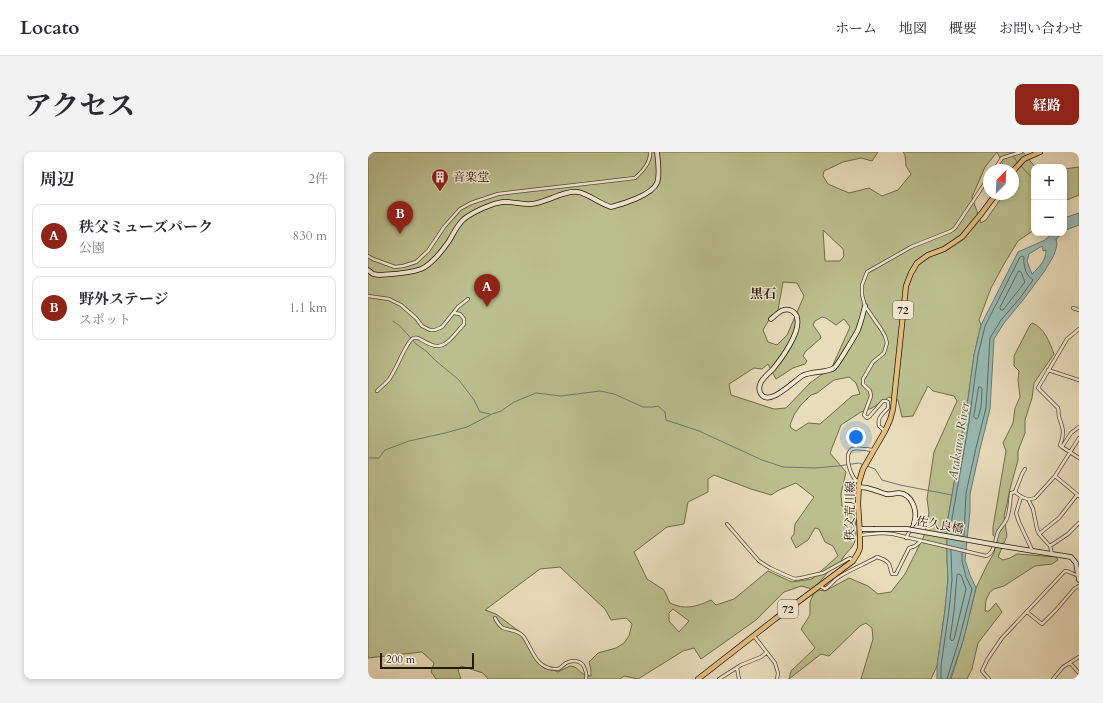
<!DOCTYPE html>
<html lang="ja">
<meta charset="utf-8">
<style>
:root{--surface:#fff;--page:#f2f2f3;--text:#2b2b33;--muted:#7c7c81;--line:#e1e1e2;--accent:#8f2418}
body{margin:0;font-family:Cardo,"Noto Serif JP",serif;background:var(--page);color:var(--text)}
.controls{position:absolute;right:12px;top:12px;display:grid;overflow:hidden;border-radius:8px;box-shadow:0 2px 6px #0003}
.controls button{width:36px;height:36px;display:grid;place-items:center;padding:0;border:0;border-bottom:1px solid var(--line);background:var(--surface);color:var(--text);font:20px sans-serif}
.compass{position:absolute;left:615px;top:12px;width:36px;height:36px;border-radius:50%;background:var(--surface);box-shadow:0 2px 6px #0003;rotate:24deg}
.scale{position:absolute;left:12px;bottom:10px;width:94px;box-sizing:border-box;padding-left:4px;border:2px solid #251709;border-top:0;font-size:11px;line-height:14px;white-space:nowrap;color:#251709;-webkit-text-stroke:3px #f1e8d3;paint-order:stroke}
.you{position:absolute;left:488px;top:285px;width:14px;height:14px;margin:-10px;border:3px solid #fff;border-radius:50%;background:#1a73e8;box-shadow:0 0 0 6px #1a73e833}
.badge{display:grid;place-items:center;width:26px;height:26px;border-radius:50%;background:var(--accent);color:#fff;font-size:13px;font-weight:700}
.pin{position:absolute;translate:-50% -33px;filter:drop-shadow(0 1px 2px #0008)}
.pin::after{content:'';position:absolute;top:21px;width:14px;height:12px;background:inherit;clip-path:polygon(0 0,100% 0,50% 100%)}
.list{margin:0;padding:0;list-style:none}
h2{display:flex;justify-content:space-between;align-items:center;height:52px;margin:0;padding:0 16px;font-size:17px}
h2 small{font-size:13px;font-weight:400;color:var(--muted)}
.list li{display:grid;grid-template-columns:26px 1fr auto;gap:12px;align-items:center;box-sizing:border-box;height:64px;margin:0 8px 8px;padding:0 8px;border:1px solid var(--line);border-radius:8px}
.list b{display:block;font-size:15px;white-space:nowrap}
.list p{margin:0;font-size:13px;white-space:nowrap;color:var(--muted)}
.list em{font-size:13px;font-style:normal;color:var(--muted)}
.map{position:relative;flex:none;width:711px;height:527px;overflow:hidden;border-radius:8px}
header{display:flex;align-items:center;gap:24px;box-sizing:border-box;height:56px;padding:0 20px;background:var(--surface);border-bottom:1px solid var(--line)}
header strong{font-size:19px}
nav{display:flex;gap:22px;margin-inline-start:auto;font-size:14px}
.intro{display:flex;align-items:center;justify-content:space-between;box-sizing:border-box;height:96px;padding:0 24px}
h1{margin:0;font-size:28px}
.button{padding:10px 18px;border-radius:8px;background:var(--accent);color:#fff;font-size:14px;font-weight:700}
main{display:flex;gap:24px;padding:0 24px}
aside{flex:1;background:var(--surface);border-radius:8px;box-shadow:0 2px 6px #0003}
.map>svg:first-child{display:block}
.green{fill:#bbbf8d;stroke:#706b4b;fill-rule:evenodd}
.water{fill:#98bab4;stroke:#6a7970;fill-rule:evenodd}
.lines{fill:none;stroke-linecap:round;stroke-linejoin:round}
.shore{stroke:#5e685e;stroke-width:1}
.stream{stroke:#6a7970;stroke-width:1}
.street-casing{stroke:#564836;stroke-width:4}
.secondary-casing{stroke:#251709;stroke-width:5.5}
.primary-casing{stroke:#251709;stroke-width:6}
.street{stroke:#f1e8d3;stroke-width:2.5}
.secondary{stroke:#f1e8d3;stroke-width:4}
.primary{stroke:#e4be7e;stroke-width:4.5}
.secondary-bridge-casing{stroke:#251709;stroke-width:5.5;stroke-linecap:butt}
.secondary-bridge{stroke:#f1e8d3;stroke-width:4}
.labels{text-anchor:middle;stroke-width:3;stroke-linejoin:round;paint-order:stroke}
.shield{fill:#f1e8d3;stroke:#625646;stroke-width:1}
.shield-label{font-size:11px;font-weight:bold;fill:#251709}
.poi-label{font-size:12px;fill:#251709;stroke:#f1e8d3;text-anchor:start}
.street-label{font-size:12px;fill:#251709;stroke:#f1e8d3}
.neighbourhood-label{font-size:13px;font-weight:bold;fill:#251709;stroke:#f1e8d3}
.water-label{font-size:13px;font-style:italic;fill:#4d5045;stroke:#f1e8d3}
</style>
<header>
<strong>Locato</strong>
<nav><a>ホーム</a><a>地図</a><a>概要</a><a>お問い合わせ</a></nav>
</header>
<div class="intro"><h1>アクセス</h1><a class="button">経路</a></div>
<main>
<aside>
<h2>周辺<small>2件</small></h2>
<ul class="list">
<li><span class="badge">A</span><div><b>秩父ミューズパーク</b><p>公園</p></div><em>830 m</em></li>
<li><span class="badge">B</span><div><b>野外ステージ</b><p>スポット</p></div><em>1.1 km</em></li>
</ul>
</aside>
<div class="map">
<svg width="711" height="527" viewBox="0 0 711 527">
<rect width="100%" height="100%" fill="#e9dcbb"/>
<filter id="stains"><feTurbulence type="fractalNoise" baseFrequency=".005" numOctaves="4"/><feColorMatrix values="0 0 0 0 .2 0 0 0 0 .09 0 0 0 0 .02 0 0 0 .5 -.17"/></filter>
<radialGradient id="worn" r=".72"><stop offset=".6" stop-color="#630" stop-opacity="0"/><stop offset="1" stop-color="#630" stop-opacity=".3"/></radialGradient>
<path class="green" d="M0,0H510L504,9L493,6L475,10L456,19L455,24L460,32L481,41L501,36L514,44L530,38L543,22L538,14L537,3L535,0H655L667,15H666V78L650,89L636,112L623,136L611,168L613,173L606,203L597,269L579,372V407L580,427L577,458L569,514L563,527H493L505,487L504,476L498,471L492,474L461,504L453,502L421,527L423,519L447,496L433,477L442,463V450L446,441L441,436L433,434L416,440L388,468L333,507L326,496L315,499L270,527L256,524L252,527H120L115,521L93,514L90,518L93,527H68L63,520L66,511L54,500L0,506ZM629,0L638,18H645V42H636L618,68L613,71L604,45L617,15ZM455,78L475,97L476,104L472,109H457ZM415,130L429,131L436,144L419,183L409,193L400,190L395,178L401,168L410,158ZM454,165L458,166L468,173L476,167L482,175L464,215L442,231L418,256L406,257L363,243L361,232L386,216L394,217L400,212L408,227L425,216L437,212L439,209L435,204L438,199L453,186L452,183L445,173L447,169ZM481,225L488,231L492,242L484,244L452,272L440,271L428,279L423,276L422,273L426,263L432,254L443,243L449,241L466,228ZM560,234L565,239L586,244L589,249L566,300L559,347L561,361L556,384L537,422L523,440L510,442L500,434L481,426L457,439L450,438V432L465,414L472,411C475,404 479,401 484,395C491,386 487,371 486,360L474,354L473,342L478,320L462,301L473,273L493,260L504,256L521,245L530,248L534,265L545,264ZM346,323L383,337L403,343L411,338L428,331L446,345L427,372L426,382L423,386L428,396L440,388L447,376L451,377L457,390L465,394L470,404L444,427L424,430L400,419L366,447L348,453L343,448C328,455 317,458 302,451L296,438L279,427L266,400L299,375L316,372L320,350L340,340V327ZM192,415L237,457L243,468L258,466L264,472L261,484L256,491L248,496L230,501L221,510L223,518V524L215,522L207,515L202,514L190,520L175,513L168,507L152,480L128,462L117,458L172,417ZM305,457L321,469L311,480L301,469V461Z
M711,15V43L696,49V17Z
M664,171C676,175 682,191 686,202L666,231L664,246L657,268V281L650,299V308L642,337L639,352L636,364L639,384L630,405L635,408L642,406L649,402L688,405L690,408L684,412L667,414L636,434L626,437L622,440L618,448L617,459H621L628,451L634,460L610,491L604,517L599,527H583L595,489L608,436L619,413L626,401L629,387L625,383V375L638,299L635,291L645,271L647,256L652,245L650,228L651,219L646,214V204L662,173Z"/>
<path class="water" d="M711,61V73L698,78L696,80V66Z
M685,81H695L688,87L689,93L686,103L676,120L655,148L636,171L626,187L622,257L612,297L602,342V359L597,408L602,423L608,436L595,489L582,527H569V514L577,458L580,427L579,407V372L597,269L606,203L613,173L650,100L677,88ZM674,94L675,99L678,98C678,109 671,115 664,122L659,109L661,102Z"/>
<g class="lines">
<path class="shore" d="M651,119L653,120L657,130L635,158H633L632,156Z
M611,235H613L614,237L613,255L610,266L608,267L606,265Z
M583,382V372L601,270L610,203L617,174L652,105L654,104L656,105C655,110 657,119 660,123C661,125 663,126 665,128L652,146L633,168L622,186L618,256L608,296L598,341L596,384
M590,422L593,423L598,437L586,487L584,489L582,487L586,459L589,423Z
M573,527V514L581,458L584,428L583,398
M579,527L591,488L604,437L598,425L594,409V401"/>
<path class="stream" d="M642,0L650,11
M652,13L666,28
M25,169L32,174L48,192L58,199L68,209L91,228L106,248L112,260L122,262
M0,306H11L17,298L41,289L77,281L99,275L124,262L133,259L146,250L168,241L193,244L232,239L246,242L275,255H285L290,254L297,260L298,268L331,279L394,308L415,315L447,316L470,314L491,311L496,313
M499,314L507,317L514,328L532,333L584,343"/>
<g class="street-casing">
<path id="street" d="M626,18L634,6L653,0
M0,104L5,107L27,115L35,114L48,110L60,99L76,75L92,57L103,51L130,42L267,26C275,19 283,10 282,0
M0,144L21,147L33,153L48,166L54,174L62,178H67L74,175L90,155L100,147
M705,156L711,158
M680,218L711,228
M9,239C13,235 19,231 22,226C29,216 37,193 44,187C47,185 47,186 50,186C56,189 64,195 70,194C80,194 90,178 96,172V167L92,162L86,161
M711,275L703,281L694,295L711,306
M517,279L511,274C509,265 515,262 520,256V250L518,249H515L501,265L499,266L496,263L503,244L502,239L495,232V227L505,210L516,201L519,191L517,184L513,177L497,154L494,143V133L499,120L543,95L583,79L587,76L621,25
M694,295L692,293C697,282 695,276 691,265C690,262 691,259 690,256L670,236L699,187L711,177
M687,324L711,344
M491,330C483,328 475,303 484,297C487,295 501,298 506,298
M647,340L654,322L657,317
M653,345L648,361L651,370L665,400
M660,347L665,357L669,377L671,382L682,394L684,402
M359,372L391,409L402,416L417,423L427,427L433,426L455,421L482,406L485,409
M671,382L691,366L709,343
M492,383L514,381L525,382L618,404C627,401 627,387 630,380C633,374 639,370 640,363C642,356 642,349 643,341L647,340C653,345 659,349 667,346L687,324L711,286
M538,386L546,371
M682,394L700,382L711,371
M452,434L457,437C462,434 466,428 471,425C483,417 497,412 509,405C515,407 521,409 522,415C523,418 523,420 524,422H528L541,396L547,394L553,389
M659,460L674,472L688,458L706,437L711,434
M127,466C129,470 132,474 135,476C142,479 149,477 155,484C163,494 166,512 181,516C183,517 188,517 190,517C193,516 195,513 198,511C204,508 213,508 216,515C218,519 219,523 218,527
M386,484L407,511L410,521L409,527
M702,511L711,521
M369,516L371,527
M351,527L373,513L393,505L398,501
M621,527L614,519L619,508L634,486L697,419C702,419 705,423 710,423
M685,527L695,515L711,505"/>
</g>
<g class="secondary-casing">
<path id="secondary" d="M0,118L5,122L11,123C25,122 40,122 53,117C63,113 75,98 81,89C86,81 89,73 96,67C105,60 124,51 135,50C144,49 154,53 163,52C178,51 196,38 210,40C219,41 232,52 243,55C255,52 284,43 289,31C292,23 290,8 289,0
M403,167C409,162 416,154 424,159C427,161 429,163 429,166C433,180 414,206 405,217C401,221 396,225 393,230C391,234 391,239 393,242C401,255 426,229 434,224C442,219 459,221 466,216C469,214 488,182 490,178C493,170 495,162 497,154
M491,335C496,335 501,336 506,338C510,339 514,341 518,342C522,343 526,341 531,341C544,342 550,359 546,371
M492,377H505
M634,394L703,405L708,411L711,428"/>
</g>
<g class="primary-casing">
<path id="primary" d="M645,19L656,7L672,0
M330,527L407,467L485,409L490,401L492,396V383L490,352L491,330L495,317L517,279L522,268L525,257L538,134L543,121L549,111L560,103L576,97L594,85L613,62L628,42"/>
</g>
<use href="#street" class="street"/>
<use href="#secondary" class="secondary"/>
<use href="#primary" class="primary"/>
<g class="secondary-bridge-casing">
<path id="secondary-bridge" d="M505,377H539L634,394"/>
</g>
<use href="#secondary-bridge" class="secondary-bridge"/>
</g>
<defs>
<g id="building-pin" transform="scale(0.9)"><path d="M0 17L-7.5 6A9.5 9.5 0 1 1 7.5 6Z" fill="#8f2418" stroke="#f1e8d3"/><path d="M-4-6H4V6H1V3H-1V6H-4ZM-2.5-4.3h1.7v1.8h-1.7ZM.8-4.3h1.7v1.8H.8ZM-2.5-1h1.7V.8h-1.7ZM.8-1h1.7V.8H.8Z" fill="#fff"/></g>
</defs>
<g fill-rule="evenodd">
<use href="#building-pin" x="72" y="25"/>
</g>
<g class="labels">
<g class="shield">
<rect x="525" y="149" width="20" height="18" rx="3"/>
<rect x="410" y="448" width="20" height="18" rx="3"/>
</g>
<g class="shield-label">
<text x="535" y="162">72</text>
<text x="420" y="461">72</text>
</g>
<g class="poi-label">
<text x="85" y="29">音楽堂</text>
</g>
<g class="street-label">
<text transform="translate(482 359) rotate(-89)" y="4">秩父荒川線</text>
<text transform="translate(572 373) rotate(10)" y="4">佐久良橋</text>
</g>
<g class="neighbourhood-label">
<text x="395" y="146">黒石</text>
</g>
<g class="water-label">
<text transform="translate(590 289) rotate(-81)" y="5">Arakawa River</text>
</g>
</g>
<rect width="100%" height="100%" filter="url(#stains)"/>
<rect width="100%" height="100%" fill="url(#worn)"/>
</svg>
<div class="controls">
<button>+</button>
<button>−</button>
</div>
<svg class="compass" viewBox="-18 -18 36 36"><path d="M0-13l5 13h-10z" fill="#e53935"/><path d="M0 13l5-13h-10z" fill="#7c7c81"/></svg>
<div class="scale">200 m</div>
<div class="you"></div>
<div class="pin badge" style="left:119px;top:155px">A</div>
<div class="pin badge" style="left:32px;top:82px">B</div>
</div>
</main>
